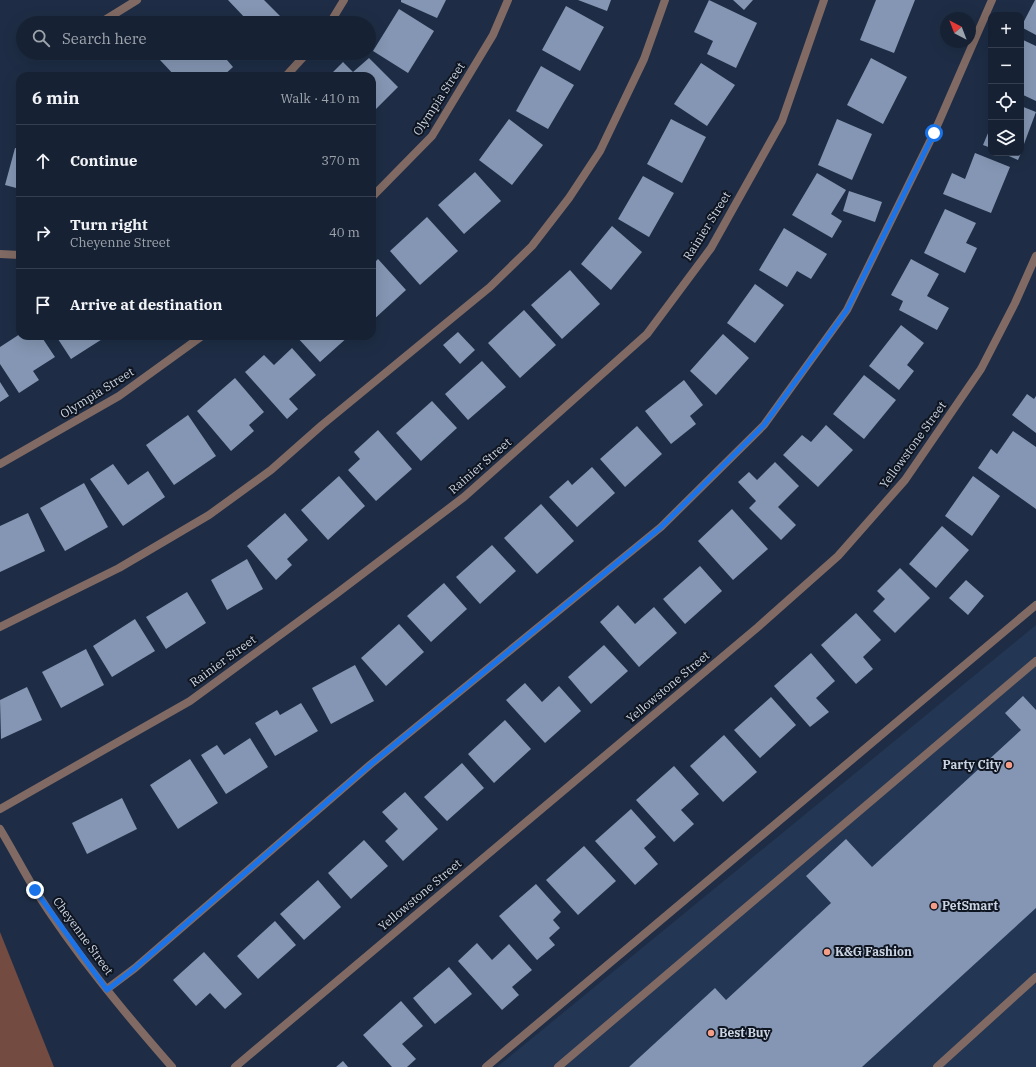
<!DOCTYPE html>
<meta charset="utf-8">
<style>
:root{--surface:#162234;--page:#232f40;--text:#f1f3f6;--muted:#9ea4ac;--line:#353f4f}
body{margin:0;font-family:"IBM Plex Serif",serif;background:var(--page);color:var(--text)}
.controls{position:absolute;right:12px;top:12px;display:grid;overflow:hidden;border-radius:8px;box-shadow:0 4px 16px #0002}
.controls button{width:36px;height:36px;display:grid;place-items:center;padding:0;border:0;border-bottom:1px solid var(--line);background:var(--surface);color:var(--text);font:20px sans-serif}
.compass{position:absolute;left:940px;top:12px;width:36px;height:36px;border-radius:50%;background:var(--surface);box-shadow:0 4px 16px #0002;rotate:318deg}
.stop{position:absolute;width:12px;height:12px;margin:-9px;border:3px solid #1a73e8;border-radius:50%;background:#fff}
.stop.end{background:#1a73e8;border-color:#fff;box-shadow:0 1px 4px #0008}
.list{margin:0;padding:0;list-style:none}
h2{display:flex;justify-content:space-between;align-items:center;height:52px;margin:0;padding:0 16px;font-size:17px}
h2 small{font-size:13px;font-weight:400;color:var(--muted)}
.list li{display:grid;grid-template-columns:26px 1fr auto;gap:12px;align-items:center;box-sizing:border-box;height:72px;padding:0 16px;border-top:1px solid var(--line)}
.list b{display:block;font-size:15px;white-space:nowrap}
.list p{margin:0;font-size:13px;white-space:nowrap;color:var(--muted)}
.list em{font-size:13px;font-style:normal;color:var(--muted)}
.icon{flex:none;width:22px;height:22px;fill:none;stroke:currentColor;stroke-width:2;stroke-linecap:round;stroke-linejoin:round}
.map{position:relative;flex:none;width:1036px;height:1067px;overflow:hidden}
.search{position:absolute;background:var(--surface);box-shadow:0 4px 16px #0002;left:16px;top:16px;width:360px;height:44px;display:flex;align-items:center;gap:10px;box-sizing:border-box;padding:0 14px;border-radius:22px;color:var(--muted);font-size:15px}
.panel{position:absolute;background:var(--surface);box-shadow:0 4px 16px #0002;left:16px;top:72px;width:360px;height:268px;border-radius:12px}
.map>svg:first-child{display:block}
.built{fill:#233653}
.green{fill:#734b41}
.building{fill:#8496b3}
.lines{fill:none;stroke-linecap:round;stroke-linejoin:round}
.service{stroke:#816a64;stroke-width:8}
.minor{stroke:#816a64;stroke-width:8}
.tertiary{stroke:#816a64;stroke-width:8}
.route{stroke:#1a73e8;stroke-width:5}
.poi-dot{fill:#f49e88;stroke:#0f1520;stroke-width:1.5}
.labels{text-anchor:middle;stroke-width:4;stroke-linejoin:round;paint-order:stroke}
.street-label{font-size:12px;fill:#cad4e3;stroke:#0f1520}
.poi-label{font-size:12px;font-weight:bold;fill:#cad4e3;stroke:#0f1520;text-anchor:start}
</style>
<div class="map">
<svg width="1036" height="1067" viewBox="0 0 1036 1067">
<rect width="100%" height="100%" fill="#1e2d45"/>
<path class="built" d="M1036,625V1067H497Z"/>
<path class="green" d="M0,932L54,1067H0Z"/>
<path class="building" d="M228,0H264L287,23H242L246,19Z
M401,0H446L437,18L401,2Z
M578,0H611L607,11Z
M709,0L757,23L736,68L707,54L713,41L694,32Z
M733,0H753L744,10Z
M876,0H915L894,53L860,40Z
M1035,0H1036V35L1021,27Z
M566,6L604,27L580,71L542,50Z
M399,9L434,31L408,73L373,51Z
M1021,39L1036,46V101L1021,94Z
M168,53H221L233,67L223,76H175L160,60Z
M247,53H261L254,60Z
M369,58L398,87L372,113V76H329L343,62L353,72Z
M871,58L907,77L883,124L847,105Z
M701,63L735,85L707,126L674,104Z
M541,66L574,85L548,129L516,111Z
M1021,106L1036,112L1021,152Z
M509,119L543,145L512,185L479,160Z
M671,119L706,137L682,183L647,164Z
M837,119L872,134L852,180L818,165Z
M991,126V148L983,145Z
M15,148L20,149V189L5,185Z
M975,153L1010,167L991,213L943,194L952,173L965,179Z
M1002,153H1021L1018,160Z
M475,172L501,201L464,234L438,205Z
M817,173L846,190L831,214L842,221L832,238L792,215Z
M643,176L674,193L649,237L618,219Z
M849,191L882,202L875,222L843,211Z
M945,209L976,223L966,243L977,248L965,273L924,253Z
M427,217L458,251L420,285L390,251Z
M612,226L642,252L611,290L581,264Z
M784,228L827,254L811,279L797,271L787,287L759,270Z
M378,259L406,290L372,321V265Z
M911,259L939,274L927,296L949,308L937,330L899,310L903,301L891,295Z
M570,270L600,304L562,339L531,305Z
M755,284L784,305L755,343L727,323Z
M524,310L556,345L520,378L488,343Z
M901,325L924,343L907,365L914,371L899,390L869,366Z
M458,332L475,350L460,364L443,345Z
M20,334V336H41L55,357L33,371L39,380L19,393L0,364V347Z
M723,334L749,358L716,395L690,371Z
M56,336H107L71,359Z
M296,336H349L320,362Z
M292,348L316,375L289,399L298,409L287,419L245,372L264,355L274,365Z
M482,361L506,387L468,420L445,394Z
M864,375L896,400L864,439L833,414Z
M235,378L264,412L249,425L254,431L231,451L197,411Z
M684,380L703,405L690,416L696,424L671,444L645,411Z
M0,382L9,396L0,402Z
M1027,394L1034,399L1036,396V433L1012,415Z
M432,401L457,428L421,461L396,433Z
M188,415L216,456L174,485L146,445Z
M826,425L853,450L818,487L783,455L802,435L811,442Z
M637,426L662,454L625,487L600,459Z
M378,430L412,469L376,501L348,470L360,459L354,452Z
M1013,431L1036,447V509L978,468L991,449L997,454Z
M775,462L799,486L778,507L796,525L781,540L749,508L756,501L738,482L749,472L757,480Z
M113,464L128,485L148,471L165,497L123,526L90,479Z
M592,467L615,493L577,527L549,497L568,480L572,485Z
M339,476L365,506L328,540L301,510Z
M973,476L1000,496L972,536L945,516Z
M84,483L108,527L65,551L40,508Z
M541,504L574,541L537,574L504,538Z
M732,509L768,549L733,580L698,541Z
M28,513L45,551L0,572V526Z
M285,513L308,540L287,559L292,565L276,580L247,546Z
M942,526L969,550L936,588L909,564Z
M492,545L516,571L480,604L456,577Z
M247,559L263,589L227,610L211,580Z
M700,566L722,591L685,624L663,599Z
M900,568L930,598L895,633L873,611L885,599L877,591Z
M966,580L984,596L968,615L949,598Z
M444,583L467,609L431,642L407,616Z
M187,592L206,623L166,649L146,617Z
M618,605L635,624L654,607L677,633L639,667L600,622Z
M856,613L881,640L863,657L873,669L856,684L821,645Z
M135,619L155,651L112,677L93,646Z
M399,624L424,652L386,686L361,658Z
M604,645L628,671L591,704L568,677Z
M86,649L104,685L61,708L42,672Z
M811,653L835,681L816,698L829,712L810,727L774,686Z
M355,665L374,701L331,724L312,688Z
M525,683L542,702L559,686L581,711L545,743L506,700Z
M27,687L42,720L1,739L0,700Z
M1023,696L1036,710V908L862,1067H629L715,988L726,1000L831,903L806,876L846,839L872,867L1021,730L1005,713Z
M771,697L796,725L760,758L734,730Z
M301,703L318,731L275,756L255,723L277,710L280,715Z
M505,720L531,749L494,783L468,754Z
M724,735L757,772L723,802L690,766Z
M250,738L268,767L226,794L201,755L217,745L224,755Z
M190,759L218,803L178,829L150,785Z
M462,763L484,788L447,821L424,797Z
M674,766L699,794L681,810L694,824L674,842L636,800Z
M405,792L438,829L403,861L385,841L398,829L382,812Z
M122,798L137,829L87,854L72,823Z
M631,809L656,837L644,848L658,864L635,885L595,841Z
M364,840L388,866L351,899L328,873Z
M584,846L616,881L578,915L546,880Z
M318,880L341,907L304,940L280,914Z
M536,884L561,912L553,920L560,928L549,938L555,945L537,960L499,916Z
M275,921L296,945L258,979L237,956Z
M477,943L492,960L509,944L532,970L512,987L519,995L502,1010L458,961Z
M204,952L242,994L225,1009L210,993L196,1006L173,980Z
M449,967L472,994L435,1024L413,998Z
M401,1001L423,1026L402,1044L416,1059L407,1067H392L363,1035Z
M343,1061L348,1067H336Z"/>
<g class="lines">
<path class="service" d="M330,23L344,0
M286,76L307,53
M0,254L20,255
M0,627L119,568L209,515L271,470L322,425L490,287L532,246L569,198L600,151L644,59L665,0
M107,989L135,968L371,764L661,527L764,425L847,310L934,133L992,0
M486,1067L1036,605
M558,1067L1036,661
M937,1067L1036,977"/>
<path class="minor" d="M100,23L137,0
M372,197L432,136L493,35L508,0
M0,464L119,396L202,336
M0,809L190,701L336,594L464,497L647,334L711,248L782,121L824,0
M235,1067L758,627L838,556L905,480L981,369L1015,303L1036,256"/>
<path class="tertiary" d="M0,829C12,849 23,870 35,890C75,953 123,1011 172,1067"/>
</g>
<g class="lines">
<path class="route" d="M35,890L107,990L135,968L371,764L661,527L764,425L847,310L934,133"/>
</g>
<g class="poi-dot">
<circle cx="1009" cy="765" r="4"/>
<circle cx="934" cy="906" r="4"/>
<circle cx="827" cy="952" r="4"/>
<circle cx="711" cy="1033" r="4"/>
</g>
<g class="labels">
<g class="street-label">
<text transform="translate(439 99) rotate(-57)" y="4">Olympia Street</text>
<text transform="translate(707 226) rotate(-58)" y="4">Rainier Street</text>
<text transform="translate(97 393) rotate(-32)" y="4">Olympia Street</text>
<text transform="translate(913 445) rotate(-54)" y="4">Yellowstone Street</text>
<text transform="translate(480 466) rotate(-41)" y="4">Rainier Street</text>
<text transform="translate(223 661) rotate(-36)" y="4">Rainier Street</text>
<text transform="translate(668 687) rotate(-40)" y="4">Yellowstone Street</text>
<text transform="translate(420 895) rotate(-40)" y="4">Yellowstone Street</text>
<text transform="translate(83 936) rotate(54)" y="4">Cheyenne Street</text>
</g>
<g class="poi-label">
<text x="1001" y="769" text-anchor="end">Party City</text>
<text x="942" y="910">PetSmart</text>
<text x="835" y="956">K&amp;G Fashion</text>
<text x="719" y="1037">Best Buy</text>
</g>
</g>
</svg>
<div class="controls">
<button>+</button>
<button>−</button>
<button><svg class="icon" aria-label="locate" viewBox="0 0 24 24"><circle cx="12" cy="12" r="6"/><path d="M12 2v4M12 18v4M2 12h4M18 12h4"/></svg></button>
<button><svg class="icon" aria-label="layers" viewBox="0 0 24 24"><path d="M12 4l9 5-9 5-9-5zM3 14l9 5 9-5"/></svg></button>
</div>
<svg class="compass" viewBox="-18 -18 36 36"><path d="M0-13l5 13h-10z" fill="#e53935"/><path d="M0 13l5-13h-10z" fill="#9ea4ac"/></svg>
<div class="stop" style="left:934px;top:133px"></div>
<div class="stop end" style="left:35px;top:890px"></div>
<div class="search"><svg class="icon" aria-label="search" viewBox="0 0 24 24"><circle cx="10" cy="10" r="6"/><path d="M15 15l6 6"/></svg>Search here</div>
<section class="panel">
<h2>6 min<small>Walk · 410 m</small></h2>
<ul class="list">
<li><svg class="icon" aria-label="ahead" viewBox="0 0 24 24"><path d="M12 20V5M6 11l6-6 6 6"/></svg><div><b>Continue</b></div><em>370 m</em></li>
<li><svg class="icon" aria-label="right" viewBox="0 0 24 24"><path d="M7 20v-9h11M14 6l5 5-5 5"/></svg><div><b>Turn right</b><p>Cheyenne Street</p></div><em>40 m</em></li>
<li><svg class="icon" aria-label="arrive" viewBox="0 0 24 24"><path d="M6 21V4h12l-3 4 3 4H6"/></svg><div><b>Arrive at destination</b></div></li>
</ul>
</section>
</div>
